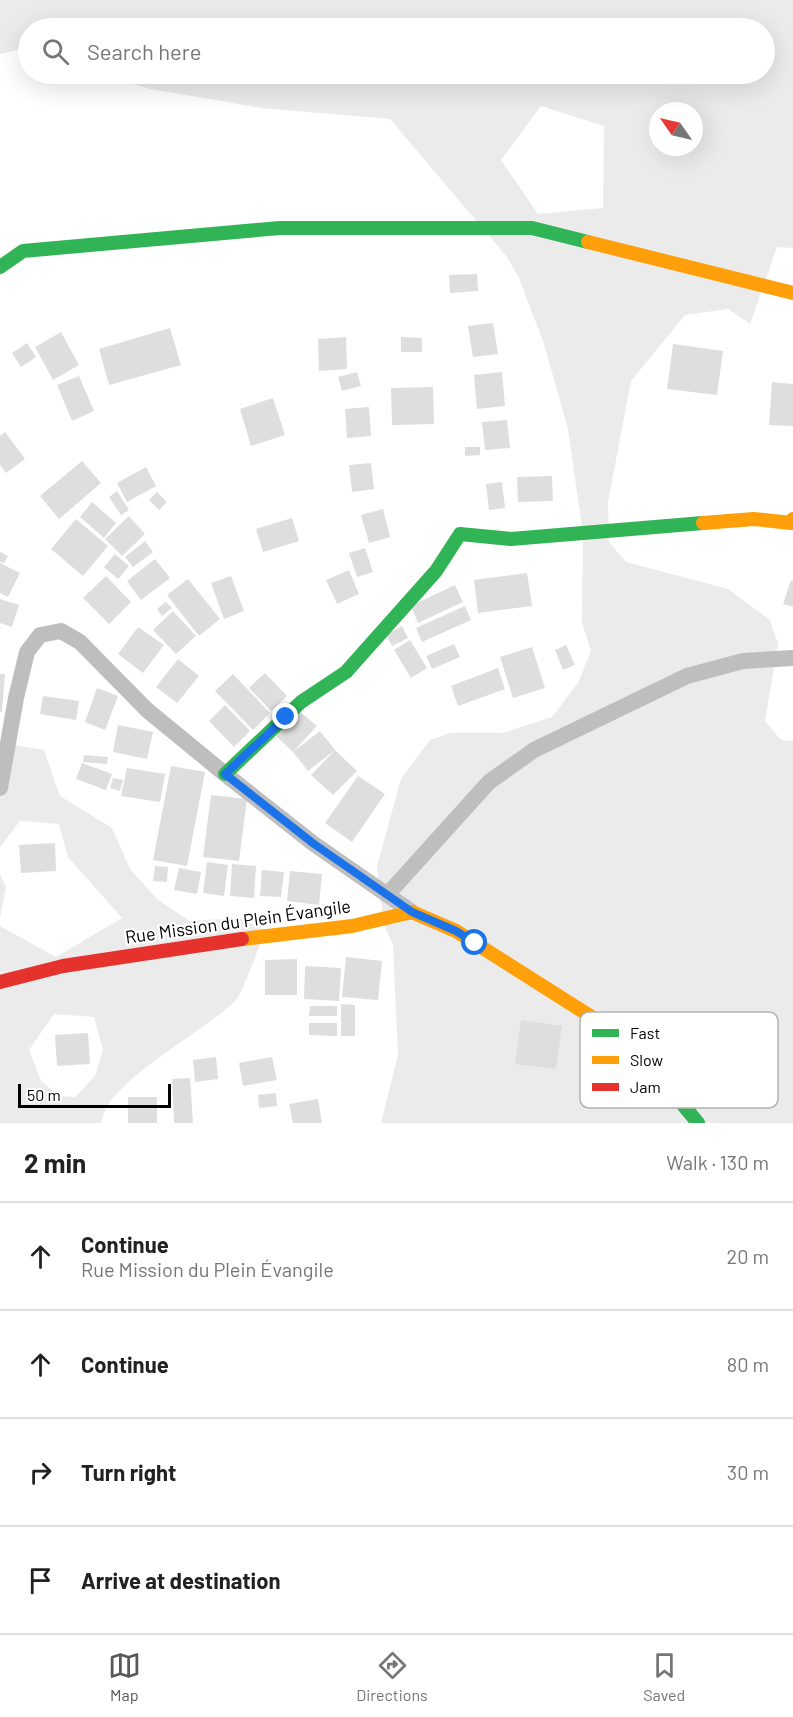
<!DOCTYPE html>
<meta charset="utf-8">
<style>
:root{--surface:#fff;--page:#f2f2f2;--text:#222;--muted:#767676;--line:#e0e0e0;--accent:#595959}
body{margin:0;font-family:Barlow,sans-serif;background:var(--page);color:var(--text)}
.compass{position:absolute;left:649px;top:102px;width:54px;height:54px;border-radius:50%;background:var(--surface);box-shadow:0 6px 24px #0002;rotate:304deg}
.scale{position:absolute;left:18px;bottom:15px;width:153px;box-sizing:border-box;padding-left:6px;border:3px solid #000;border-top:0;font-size:16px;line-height:21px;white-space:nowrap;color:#000;-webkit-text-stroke:4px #fff;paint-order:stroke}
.stop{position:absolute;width:18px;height:18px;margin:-14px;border:4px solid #1a73e8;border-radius:50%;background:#fff}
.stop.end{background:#1a73e8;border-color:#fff;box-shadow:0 2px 6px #0008}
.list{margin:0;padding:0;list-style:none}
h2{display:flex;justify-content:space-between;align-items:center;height:78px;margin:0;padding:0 24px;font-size:26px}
h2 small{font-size:20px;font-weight:400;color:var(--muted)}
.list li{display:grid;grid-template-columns:39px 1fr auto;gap:18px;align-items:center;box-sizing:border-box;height:108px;padding:0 24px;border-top:2px solid var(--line)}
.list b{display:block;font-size:22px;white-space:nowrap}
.list p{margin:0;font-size:20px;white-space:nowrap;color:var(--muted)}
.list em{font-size:20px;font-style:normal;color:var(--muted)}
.icon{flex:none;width:33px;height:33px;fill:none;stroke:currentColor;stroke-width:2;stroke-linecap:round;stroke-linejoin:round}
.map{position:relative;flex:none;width:793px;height:1123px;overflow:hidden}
.search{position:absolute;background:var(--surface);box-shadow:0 6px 24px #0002;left:18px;right:18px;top:18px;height:66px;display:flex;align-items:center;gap:15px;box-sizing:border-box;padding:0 21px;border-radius:33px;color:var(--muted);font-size:22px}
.sheet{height:510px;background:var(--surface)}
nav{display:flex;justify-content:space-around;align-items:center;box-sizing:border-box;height:84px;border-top:2px solid var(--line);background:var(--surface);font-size:16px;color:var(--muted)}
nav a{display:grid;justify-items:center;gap:3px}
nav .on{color:var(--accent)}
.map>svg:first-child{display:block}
.green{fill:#ebebeb;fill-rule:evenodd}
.building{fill:#dedede}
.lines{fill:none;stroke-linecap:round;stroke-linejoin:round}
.street{stroke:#bebebe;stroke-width:16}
.fast{stroke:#30b455;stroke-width:14}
.slow{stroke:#ff9f0a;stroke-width:14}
.jam{stroke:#e5322d;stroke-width:14}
.route{stroke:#1a73e8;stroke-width:8}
.labels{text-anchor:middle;stroke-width:4.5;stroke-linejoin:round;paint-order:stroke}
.street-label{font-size:18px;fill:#000;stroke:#fff}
.key{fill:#fff;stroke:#b2b2b2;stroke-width:1.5}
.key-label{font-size:16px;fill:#000}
</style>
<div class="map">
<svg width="793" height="1123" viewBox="0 0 793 1123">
<rect width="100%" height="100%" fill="#fff"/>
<path class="green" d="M0,0H793V248L777,247L750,324L728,309L685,315L631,381L608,502L609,542L626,562L728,589L770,620L778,644L765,721L781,740L793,741V1123H381L398,1055L393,945L384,925L377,866L401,779L430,740L450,733H503L552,717L578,683L591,651L582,623L583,534L568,429L544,344L519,278L507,257L390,119L262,108L150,89L100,74H764V28H28V51L21,49L0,54ZM541,106L604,126L603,208L538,214L501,160ZM658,111H694V147H658Z
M15,745L44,750L60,796L112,828L130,869L158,900L190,921L239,918L266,930C260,943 243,993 235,1001C207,1030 102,1084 102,1123H0V926L56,957L122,918L68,857L59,824L20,821L0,847V754ZM54,1014L94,1017L103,1050L95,1076L75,1097L59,1096L41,1081L29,1050Z
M0,874L6,887L0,918Z"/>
<path class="building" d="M477,274L478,291L450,293L449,275Z
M493,323L498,354L473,357L468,326Z
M170,328L181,365L109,385L99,349Z
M61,332L79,365L53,380L35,347Z
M346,337L347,369L319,371L318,339Z
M401,337L422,338V352H401Z
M27,343L36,357L21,367L12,353Z
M673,344L723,351L717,395L667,389Z
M357,372L361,386L342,391L338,377Z
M502,372L505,406L477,409L474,375Z
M79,376L94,411L72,421L57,385Z
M772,382L793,384V426L769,425Z
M433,387L434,424L392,425L391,388Z
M273,398L285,435L251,446L240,409Z
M369,407L371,436L347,438L345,409Z
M507,420L510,448L485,450L482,422Z
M5,432L25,459L6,473L0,465V436Z
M465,447H480V455L465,456Z
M82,461L101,483L59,519L40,496Z
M371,463L374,489L352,492L349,465Z
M146,467L156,486L127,502L117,483Z
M552,476L553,501L518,502L517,477Z
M502,482L505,508L489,510L486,484Z
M117,491L129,510L121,515L109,497Z
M157,492L167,502L159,510L149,500Z
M92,502L116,523L104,538L80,517Z
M383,509L390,537L369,543L361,515Z
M129,516L145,534L122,556L105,539Z
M292,518L299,541L263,552L256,529Z
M76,519L108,546L83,576L51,549Z
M145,541L153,552L133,567L125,557Z
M365,548L373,572L357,577L349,553Z
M0,552L8,556L4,563L0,562Z
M115,554L129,566L118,579L104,567Z
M155,559L170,578L141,600L127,581Z
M0,563L20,573L8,597L0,593Z
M349,570L359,594L337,604L326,580Z
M527,573L532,606L478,613L474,580Z
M106,576L131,602L109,624L83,598Z
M231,576L244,611L224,619L211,583Z
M188,579L220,619L199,636L167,595Z
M791,580L793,581V607L783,604Z
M455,585L463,602L418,623L411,606Z
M0,599L19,605L12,627L0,623Z
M166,602L172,608L162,616L157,609Z
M465,606L471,620L422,642L416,628Z
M173,611L196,636L176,654L153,630Z
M402,626L408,638L392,646L386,635Z
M138,627L164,645L143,673L118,654Z
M410,640L427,668L411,678L394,650Z
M454,644L460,657L432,669L426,656Z
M566,645L575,665L563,670L555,650Z
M532,647L545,688L513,698L500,657Z
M178,659L199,676L177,703L156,687Z
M498,668L505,689L458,706L451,686Z
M265,673L287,696L271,711L249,688Z
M0,674H5L2,712H0Z
M233,674L270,713L253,730L215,691Z
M97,688L118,696L105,730L85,722Z
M43,696L79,701L76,720L40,714Z
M225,705L250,731L234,747L209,721Z
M299,711L317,726L293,752L276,736Z
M118,725L153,732L147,759L113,752Z
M320,731L335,750L308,771L293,752Z
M335,750L357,771L333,795L311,775Z
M84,755L108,757L107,764L83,762Z
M82,763L112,774L106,790L76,779Z
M171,766L205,772L187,866L153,860Z
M127,768L165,774L160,802L121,796Z
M358,776L385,794L352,842L325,823Z
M113,778L123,780L120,791L110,788Z
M211,795L247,799L239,861L203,857Z
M55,843L56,871L21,873L19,845Z
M207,862L228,865L224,896L203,893Z
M232,864L256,866L254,898L230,896Z
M155,866L168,867L167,882L153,881Z
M179,868L201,872L197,894L174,890Z
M262,870L284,872L281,897L260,896Z
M290,871L322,874L319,905L287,901Z
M346,957L382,961L378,1000L342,997Z
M297,959V995H265V960Z
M305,966L341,968L339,1001L304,999Z
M341,1004L355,1005V1036H341Z
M310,1006H337V1016H309Z
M521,1020L562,1026L556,1069L515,1064Z
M309,1023H337V1036L309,1035Z
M88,1033L90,1064L57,1066L55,1035Z
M216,1057L218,1079L195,1082L193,1060Z
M272,1057L277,1080L243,1086L239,1063Z
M190,1078L193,1123H174L172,1079Z
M276,1093L277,1106L259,1108L258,1095Z
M128,1097H157V1123H128Z
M318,1099L322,1123H293L289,1104Z"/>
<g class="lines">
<path class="street" d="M0,788L16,698L27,652L40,635L61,631L80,642L147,710L225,774L314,844L412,912
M387,895L489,782L534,750L687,676L743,661L793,658"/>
<path class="fast" d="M0,267L23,251L280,228H532L588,242
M225,774L301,702L346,672L436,571L460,534L511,539L703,523
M607,1031L665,1083L698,1123"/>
<path class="slow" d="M588,242L793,293
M703,523L754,519L792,523L793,519
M242,939L352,926L412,912L456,931L590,1016L607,1031"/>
<path class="jam" d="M0,982L63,966L242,939"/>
</g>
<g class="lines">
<path class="route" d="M286,717L225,774L314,844L412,912L456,931L475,943"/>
</g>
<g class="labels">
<g class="street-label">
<text transform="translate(238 922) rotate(-8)" y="6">Rue Mission du Plein Évangile</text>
</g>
</g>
<rect x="580" y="1012" width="198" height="96" rx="9" class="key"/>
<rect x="592" y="1029" width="27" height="8" fill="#30b455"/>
<rect x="592" y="1056" width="27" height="8" fill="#ff9f0a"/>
<rect x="592" y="1083" width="27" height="8" fill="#e5322d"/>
<g class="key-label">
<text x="630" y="1039">Fast</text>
<text x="630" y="1066">Slow</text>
<text x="630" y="1093">Jam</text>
</g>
</svg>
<svg class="compass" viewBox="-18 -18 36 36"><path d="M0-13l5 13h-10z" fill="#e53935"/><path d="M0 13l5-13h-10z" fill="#767676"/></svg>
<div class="scale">50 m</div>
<div class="stop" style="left:475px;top:943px"></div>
<div class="stop end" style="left:286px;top:717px"></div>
<div class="search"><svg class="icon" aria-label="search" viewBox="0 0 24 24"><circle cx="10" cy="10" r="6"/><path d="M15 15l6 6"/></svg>Search here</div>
</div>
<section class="sheet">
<h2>2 min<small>Walk · 130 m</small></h2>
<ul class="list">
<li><svg class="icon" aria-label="ahead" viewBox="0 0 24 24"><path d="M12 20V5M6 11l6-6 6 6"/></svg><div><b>Continue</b><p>Rue Mission du Plein Évangile</p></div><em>20 m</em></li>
<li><svg class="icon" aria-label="ahead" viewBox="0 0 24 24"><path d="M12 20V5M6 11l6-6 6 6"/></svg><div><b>Continue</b></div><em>80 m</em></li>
<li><svg class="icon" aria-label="right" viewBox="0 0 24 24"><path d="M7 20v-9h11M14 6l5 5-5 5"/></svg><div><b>Turn right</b></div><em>30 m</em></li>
<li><svg class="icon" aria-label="arrive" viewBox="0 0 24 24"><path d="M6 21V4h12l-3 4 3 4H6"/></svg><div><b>Arrive at destination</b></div></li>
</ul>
</section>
<nav>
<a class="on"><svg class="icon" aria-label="map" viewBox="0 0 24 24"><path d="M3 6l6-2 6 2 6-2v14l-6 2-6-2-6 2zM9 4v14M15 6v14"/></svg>Map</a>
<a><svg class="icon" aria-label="directions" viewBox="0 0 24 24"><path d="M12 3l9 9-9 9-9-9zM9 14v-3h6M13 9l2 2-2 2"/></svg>Directions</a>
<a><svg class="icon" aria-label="saved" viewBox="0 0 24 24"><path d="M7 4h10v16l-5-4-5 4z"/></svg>Saved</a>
</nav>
